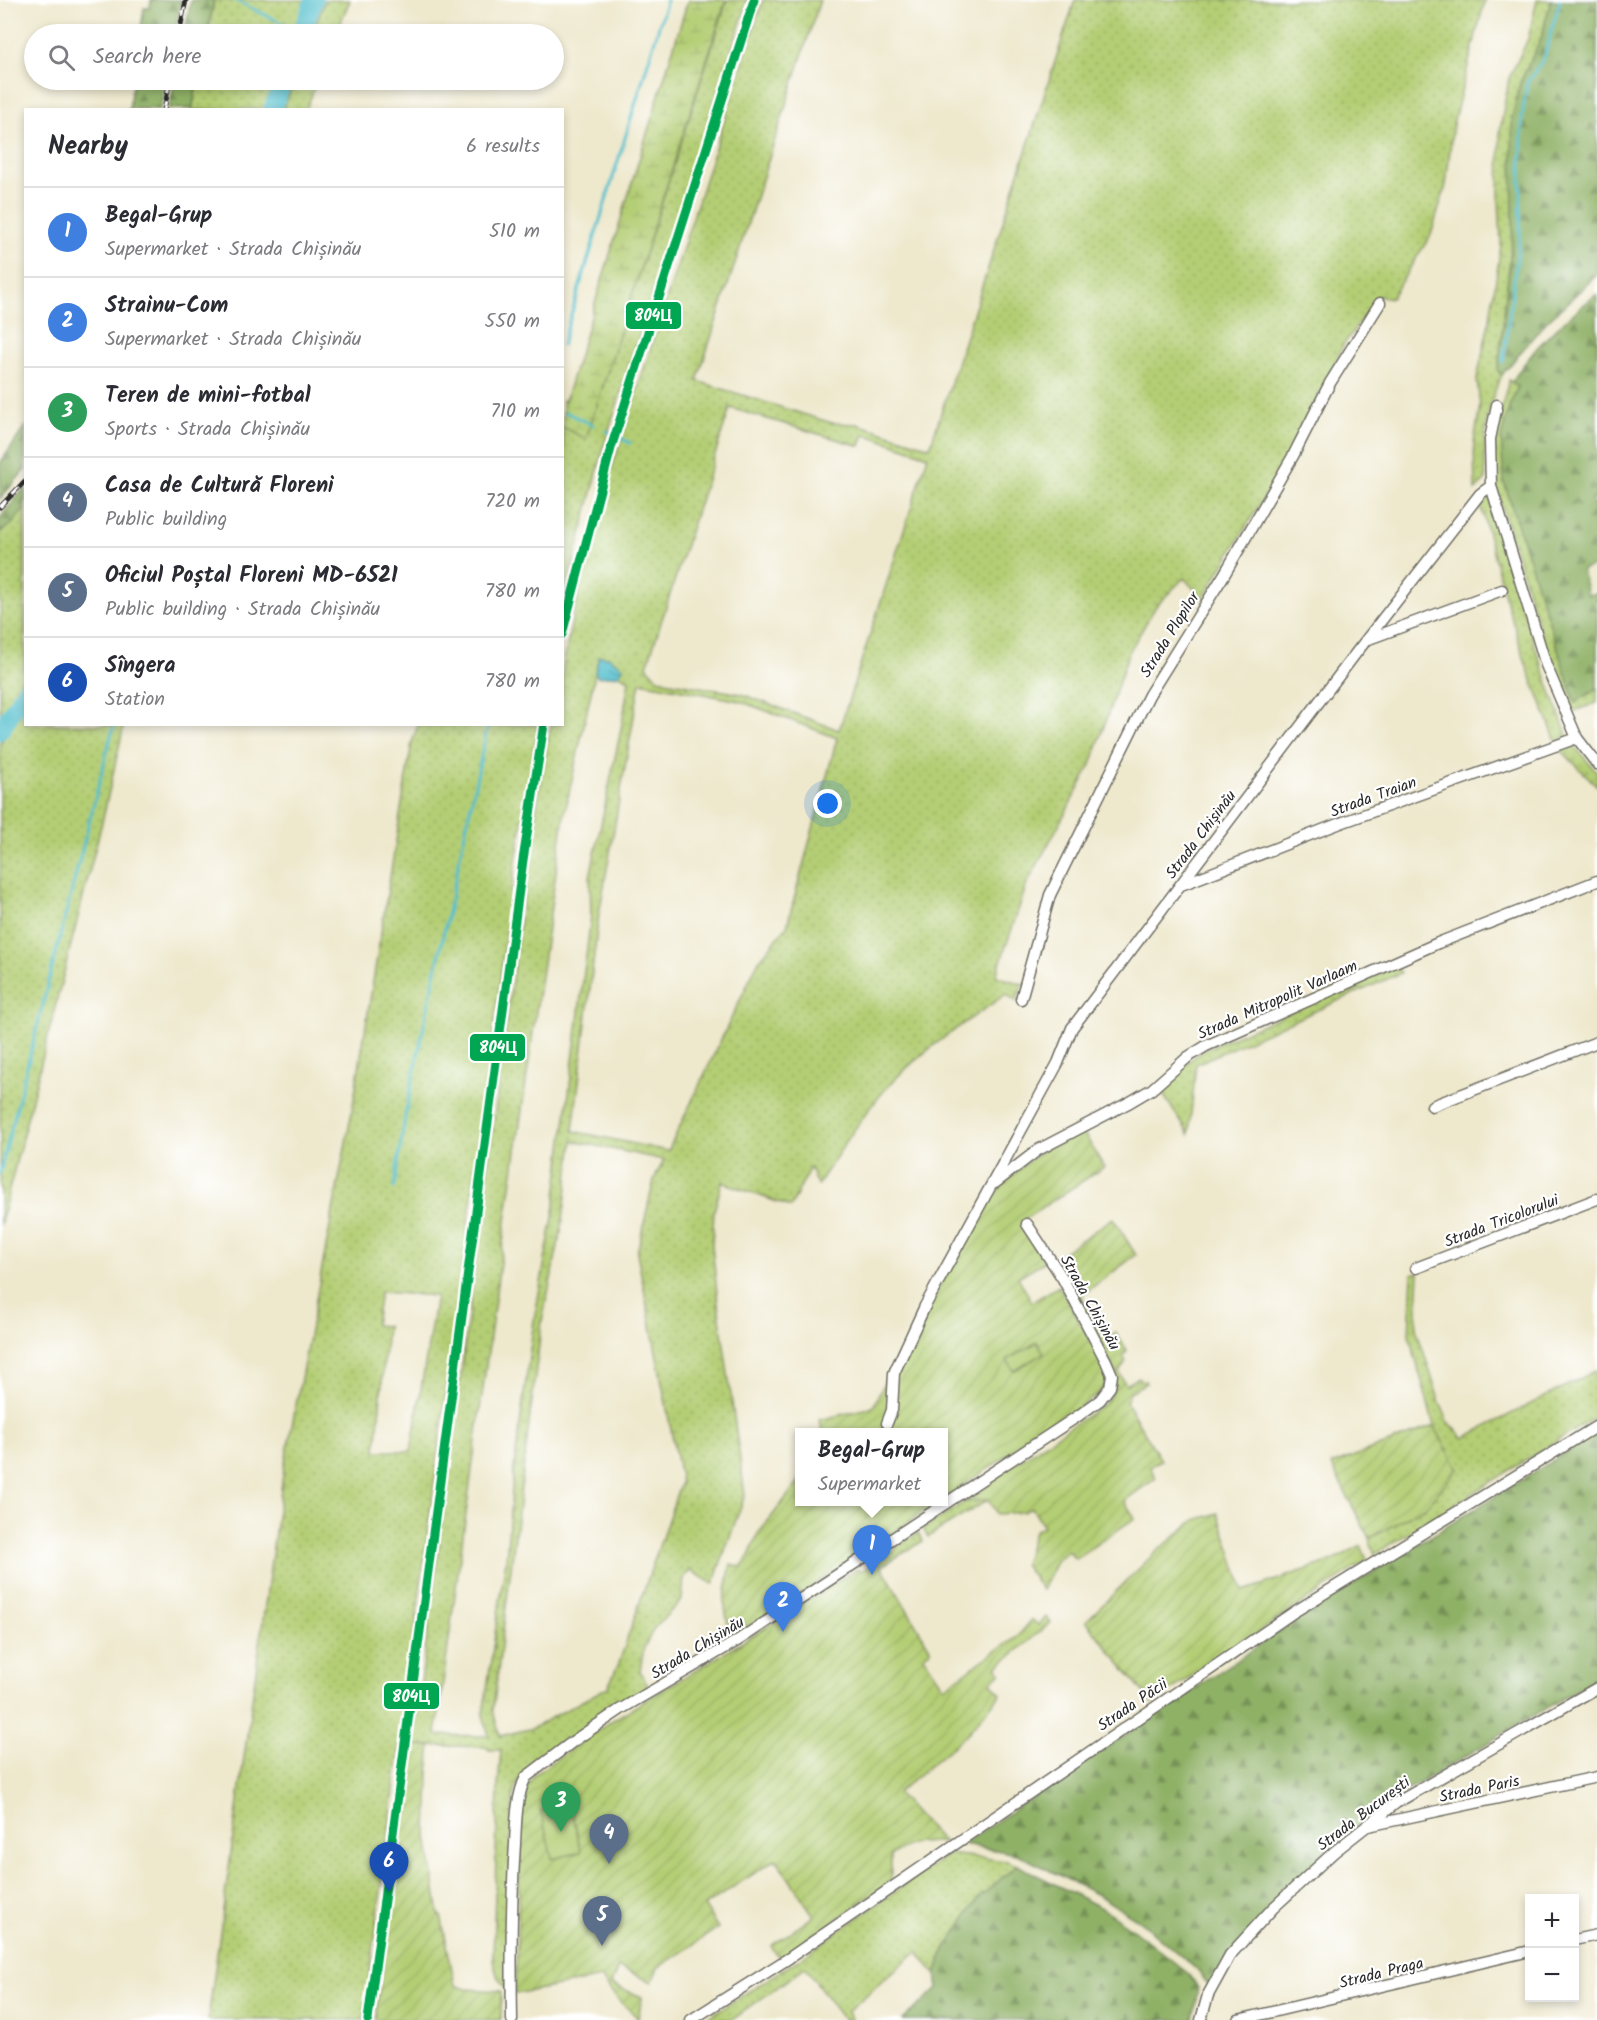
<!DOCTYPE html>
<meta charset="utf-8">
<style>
:root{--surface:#fff;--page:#f2f2f3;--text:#2b2b33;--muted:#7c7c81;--line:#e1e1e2;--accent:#7c3aed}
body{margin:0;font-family:Kalam,sans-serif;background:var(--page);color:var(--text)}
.controls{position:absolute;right:18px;bottom:18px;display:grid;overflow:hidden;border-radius:0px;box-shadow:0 3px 9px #0003}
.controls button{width:54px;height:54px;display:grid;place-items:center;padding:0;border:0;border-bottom:2px solid var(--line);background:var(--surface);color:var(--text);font:30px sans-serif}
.you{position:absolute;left:828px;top:804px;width:21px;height:21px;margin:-15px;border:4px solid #fff;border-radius:50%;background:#1a73e8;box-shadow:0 0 0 9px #1a73e833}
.badge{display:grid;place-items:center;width:39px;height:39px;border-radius:50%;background:var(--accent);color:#fff;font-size:20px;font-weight:700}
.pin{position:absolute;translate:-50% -50px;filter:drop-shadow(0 2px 3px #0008)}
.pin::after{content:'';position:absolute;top:32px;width:21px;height:18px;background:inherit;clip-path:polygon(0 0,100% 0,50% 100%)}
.popup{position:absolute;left:795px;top:1428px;width:153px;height:78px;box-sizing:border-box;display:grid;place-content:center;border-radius:0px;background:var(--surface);filter:drop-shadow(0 2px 4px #0005);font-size:20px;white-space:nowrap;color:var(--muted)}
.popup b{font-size:22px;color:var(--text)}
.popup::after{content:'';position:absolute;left:50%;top:100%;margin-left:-12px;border:12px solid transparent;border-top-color:var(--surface)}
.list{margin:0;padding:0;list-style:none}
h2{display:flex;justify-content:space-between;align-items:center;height:78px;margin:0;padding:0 24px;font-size:26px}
h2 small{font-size:20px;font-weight:400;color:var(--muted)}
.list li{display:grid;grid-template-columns:39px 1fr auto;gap:18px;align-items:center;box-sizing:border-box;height:90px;padding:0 24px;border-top:2px solid var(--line)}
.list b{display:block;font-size:22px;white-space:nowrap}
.list p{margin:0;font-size:20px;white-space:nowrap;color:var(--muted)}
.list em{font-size:20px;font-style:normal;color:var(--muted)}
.icon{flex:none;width:33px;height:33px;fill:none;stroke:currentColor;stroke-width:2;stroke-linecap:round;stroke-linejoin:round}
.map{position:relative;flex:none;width:1597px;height:2020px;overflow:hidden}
.search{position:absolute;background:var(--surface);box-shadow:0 3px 9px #0003;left:24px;top:24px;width:540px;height:66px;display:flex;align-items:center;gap:15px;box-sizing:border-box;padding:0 21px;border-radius:33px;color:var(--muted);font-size:22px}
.panel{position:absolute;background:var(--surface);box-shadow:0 3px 9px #0003;left:24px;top:108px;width:540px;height:618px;border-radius:0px}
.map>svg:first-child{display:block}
.grass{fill:url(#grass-dots);stroke:#707c50;stroke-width:1.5;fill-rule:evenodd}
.forest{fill:url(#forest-firs);stroke:#5d6e48;stroke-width:1.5}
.wetland{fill:url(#wetland-marsh);stroke:#707c50;stroke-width:1.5}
.garden{fill:url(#garden-furrows);stroke:#707c50;stroke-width:1.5}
.pitch{fill:#b4ce74;stroke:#707c50;stroke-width:1.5}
.water{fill:url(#water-ripples);stroke:#3f757c;stroke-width:1.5}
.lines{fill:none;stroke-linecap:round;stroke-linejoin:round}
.stream{stroke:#53bfcd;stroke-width:3}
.river{stroke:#53bfcd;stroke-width:18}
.street-casing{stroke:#6f6d63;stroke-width:13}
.street{stroke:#fff;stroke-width:10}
.rail-casing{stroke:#2b2b2b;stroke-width:5}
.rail{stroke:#fff;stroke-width:3;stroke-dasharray:9;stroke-linecap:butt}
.rail-1-casing{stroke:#fff;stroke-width:14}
.rail-1{stroke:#00a651;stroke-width:9}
.labels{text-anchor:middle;stroke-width:4.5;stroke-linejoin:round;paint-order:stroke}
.street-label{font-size:16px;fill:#2b2b2b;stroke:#fff}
.line-badge{stroke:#fff;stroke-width:2}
.badge-label{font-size:16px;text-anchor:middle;font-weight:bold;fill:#fff}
</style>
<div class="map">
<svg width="1597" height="2020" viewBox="0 0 1597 2020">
<defs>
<pattern id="grass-dots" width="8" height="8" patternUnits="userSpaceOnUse" patternTransform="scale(1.5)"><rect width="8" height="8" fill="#b4ce74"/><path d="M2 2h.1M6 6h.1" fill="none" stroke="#9bb165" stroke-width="1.8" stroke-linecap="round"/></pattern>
<pattern id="forest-firs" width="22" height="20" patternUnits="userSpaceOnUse" patternTransform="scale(1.5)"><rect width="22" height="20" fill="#8fb166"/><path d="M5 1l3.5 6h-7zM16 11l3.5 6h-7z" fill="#759054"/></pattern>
<pattern id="wetland-marsh" width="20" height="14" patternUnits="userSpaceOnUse" patternTransform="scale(1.5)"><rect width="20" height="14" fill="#b4ce74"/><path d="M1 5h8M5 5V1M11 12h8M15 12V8" fill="none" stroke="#9bb165"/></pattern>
<pattern id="garden-furrows" width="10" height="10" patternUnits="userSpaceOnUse" patternTransform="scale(1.5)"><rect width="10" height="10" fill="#b4ce74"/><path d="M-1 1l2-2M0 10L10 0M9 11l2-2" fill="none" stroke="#9bb165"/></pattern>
<pattern id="water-ripples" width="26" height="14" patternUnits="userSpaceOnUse" patternTransform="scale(1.5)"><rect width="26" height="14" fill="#53bfcd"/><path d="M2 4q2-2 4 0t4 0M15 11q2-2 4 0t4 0" fill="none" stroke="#459ba7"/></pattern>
</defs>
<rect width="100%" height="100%" fill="#fff"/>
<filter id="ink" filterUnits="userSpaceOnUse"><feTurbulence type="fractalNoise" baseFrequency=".0167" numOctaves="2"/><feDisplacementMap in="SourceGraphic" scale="12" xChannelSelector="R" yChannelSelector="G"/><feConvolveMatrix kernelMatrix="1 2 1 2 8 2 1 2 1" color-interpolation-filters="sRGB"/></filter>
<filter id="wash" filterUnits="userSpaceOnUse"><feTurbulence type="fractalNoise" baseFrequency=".008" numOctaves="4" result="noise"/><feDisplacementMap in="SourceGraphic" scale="24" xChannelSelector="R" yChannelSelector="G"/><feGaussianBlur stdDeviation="1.35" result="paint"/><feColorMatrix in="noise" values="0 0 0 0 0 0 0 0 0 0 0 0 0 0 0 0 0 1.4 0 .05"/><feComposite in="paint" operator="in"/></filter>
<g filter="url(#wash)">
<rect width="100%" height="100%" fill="#eee8cc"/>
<path class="grass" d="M214,0H306L292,34H208Z
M325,0H350L336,34H312Z
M727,0H748L606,439L563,603V427L586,438Z
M763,0H820L697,381L832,423L857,424L930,447L1075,0H1485L1453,124L1446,185L1431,235L1391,298L1379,296L1344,344L1291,452L1203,599L1184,578L1156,606L1129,652L1091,765L1027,884L996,976L1023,984L1016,1001L1006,994C964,1024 918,1052 884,1091C859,1120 839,1153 818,1185L814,1179L810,1167L791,1207L722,1182L714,1211L712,1245L718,1303L745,1495L713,1584L690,1570L684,1578L682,1600L655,1627L644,1647L640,1671L648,1686L531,1766L518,1781L513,1795L506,1989L498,1978L493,1961L498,1785L501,1750H489L486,1747L413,1745L516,949L542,771L551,725L562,724L563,666L574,611L607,483ZM730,408L860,446L864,434L928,456L839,730L742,694L665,681L655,676L647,666ZM599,656L608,657L623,667L619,675L629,680L622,724L590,877L591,916L554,1212L534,1320L513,1476L506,1560L483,1715L489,1736L436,1735L499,1270L564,816ZM640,682L740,701L837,738L787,926L758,962L668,1151L573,1131L599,914ZM573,1141L664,1160L654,1180L637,1253L681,1482L619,1663L608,1687L533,1728L500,1736L493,1711L542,1321L562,1227Z
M1537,0H1551L1541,39L1520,83L1513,230L1498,371L1502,375C1485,408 1482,443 1486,480L1475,490L1474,442L1480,406L1477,379L1490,318L1501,245L1499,197L1500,130L1509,78L1528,39Z
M198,80H275L264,109L192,110Z
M295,80H318L306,109L283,110Z
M1509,380L1518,387L1510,404L1504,482L1575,702L1597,688V703L1571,712L1544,644L1497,491L1493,457L1497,424Z
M1489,495C1511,577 1537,657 1568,737L1556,741L1527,667L1505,597L1480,504Z
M25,508V675L0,719V532L12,524Z
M25,701L26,724L124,725L103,818L0,1226V744Z
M418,725H538L513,880L364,2020H208L284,1467L352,1111L412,742ZM380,1292L436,1296L411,1451H376L387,1326L375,1325Z
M1574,746L1597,772V786L1561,750Z
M1396,966L1401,973L1196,1064L1189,1134L1160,1090L1189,1061L1206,1049Z
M1419,1272L1416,1328L1439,1400L1448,1421L1464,1438L1597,1370V1416L1375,1554L1368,1536L1372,1537L1425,1507L1458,1469L1434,1426L1409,1335L1412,1274Z
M988,1500L928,1537L923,1529L964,1502Z
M918,1533L923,1541L882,1566L878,1560Z
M949,1854L1007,1861L1017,1865L979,1898L942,1955L936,1975L917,1951L848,2011L851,2020H844L805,1967L732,2020H704L798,1960Z"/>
<path class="forest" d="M151,0H181L175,34H140L144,8H150Z
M191,0H214L207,34H184Z
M1551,0H1597V275L1543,325L1502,375L1498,371L1513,230L1512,118L1520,83L1541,39Z
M133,80H166L160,109H129Z
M175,80H198L192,109H169Z
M1597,294V498L1592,500L1597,520V565L1582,570L1588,595L1597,593V688L1575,703L1504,482L1501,437L1510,404L1518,387L1512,382C1532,347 1565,319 1597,294Z
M25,427V470L0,499V463Z
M25,487V508L12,524L0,532V518Z
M1597,1433V1678L1395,1798L1318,1860L1208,1984L1197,1970L1140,1921L1098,1895L1017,1854L963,1844L1301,1617Z
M1017,1865L1102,1908L1134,1930L1190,1975L1198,1988L1193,2020H903L938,1988L936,1975L942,1955L962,1923L979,1898Z"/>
<path class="wetland" d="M306,0H325L312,34H292Z
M688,0H726L586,439L563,427V400L565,401Z
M275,80H295L283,109H264Z
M25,675V701L0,744V719Z"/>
<path class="garden" d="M1082,1130L1104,1167L1022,1221L1024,1231L1045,1261L1018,1277L1032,1302L1059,1286L1104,1363C1108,1376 1108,1384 1099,1394L944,1498V1432H823L819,1420L873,1407L888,1375L898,1372L959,1248L996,1187L1042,1151Z
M1113,1218L1136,1255L1082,1295L1106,1338L1116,1333L1127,1351L1123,1356L1126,1361L1119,1372L1126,1385L1139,1377L1142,1382L1145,1381L1146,1383L1130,1392L1126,1402L1161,1460L1150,1467L1156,1478L1124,1501L1135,1518L1075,1559L1068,1551L1057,1560L1042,1590L1024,1564L1034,1531L1043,1526L1032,1508L1023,1512L997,1514L988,1500L964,1502L975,1496L968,1495L1103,1405C1112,1395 1117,1388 1116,1373L1055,1258Z
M1434,1426L1458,1469L1425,1507L1372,1537L1368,1536L1331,1465Z
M800,1480V1502H939L798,1596L730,1638L724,1601L731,1564L741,1567L749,1556L758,1534Z
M1218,1513L1244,1591L1334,1560L1361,1545L1367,1560L1152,1703L1086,1621L1156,1552L1195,1520Z
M878,1560L931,1650L923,1656L944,1687L1018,1636L1032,1619L1038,1625L1046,1617L1051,1623L997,1667L1001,1673L991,1683L1001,1694L966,1735L897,1793L944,1843C919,1839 912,1842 891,1855V1881L780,1959L771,1946L814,1916L776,1859L704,1906L718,1928L658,1968L652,1982L618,1967L611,1984L642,1997L638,2019C634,2013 629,2010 624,2005C615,1997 608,1987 601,1978L515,1994L522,1807L527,1787L535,1774L613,1720L744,1641L858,1568L861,1571Z
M413,1745L430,1746L427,1836L439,1915H441L455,1985L466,1989L501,1991V2020H375Z"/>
<path class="pitch" d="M1037,1342L1044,1353L1014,1371L1007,1360Z
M571,1805L581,1852L552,1859L541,1811Z"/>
<path class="water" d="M599,656L608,657L623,667L619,675L598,677L595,672Z"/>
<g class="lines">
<path class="stream" d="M235,0L302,33
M562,345L667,0
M1503,362L1520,235L1522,119L1527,83L1544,58L1560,0
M565,412L593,425
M607,431L630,443
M0,1173L114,724
M394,1188L406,1111L488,724"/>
<path class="river" d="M301,34L314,0
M272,110L284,80
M0,731L26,689"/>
</g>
</g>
<g filter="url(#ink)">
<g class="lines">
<g class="street-casing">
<path id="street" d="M1497,405L1490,439L1491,486L1546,665L1577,738L1597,764
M1366,640L1502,590
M1181,885L1338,824L1577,738
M1021,999L1050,895L1149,695L1224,575L1293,456L1330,383L1380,303
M1432,1106L1597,1042
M995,1183L1038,1150L1130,1102L1152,1089L1188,1057L1206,1046L1438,943L1597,881
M1416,1268L1597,1199
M887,1423L892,1410L894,1373L925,1306L1058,1063L1072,1028L1356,653L1480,494L1491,486
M1368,1826L1597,1777
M1574,1940L1597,1935
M512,2020C511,1961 511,1903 515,1844C516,1823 516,1796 526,1777L575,1740L621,1709L737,1641L1078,1416L1100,1400L1110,1387L1112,1375L1106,1361L1063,1279L1027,1224
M691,2020L789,1958L1294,1612L1597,1426
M1201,2020L1208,1995L1230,1955L1273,1908L1334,1852L1396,1803L1597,1688
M1238,2020L1530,1951"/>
</g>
<use href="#street" class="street"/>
<g class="rail-casing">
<path id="rail" d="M179,34L186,0
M164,110L170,80
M0,507L26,480"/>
</g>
<use href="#rail" class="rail"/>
<g class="rail-1-casing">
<path id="rail-1" d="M562,634L611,448L754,0
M368,2020L523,860L544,724"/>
</g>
<use href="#rail-1" class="rail-1"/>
</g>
</g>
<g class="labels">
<g class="street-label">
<text transform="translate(1169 634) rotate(-58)" y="6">Strada Plopilor</text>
<text transform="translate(1373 796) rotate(-20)" y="6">Strada Traian</text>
<text transform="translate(1200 834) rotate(-53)" y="6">Strada Chișinău</text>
<text transform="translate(1277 999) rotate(-24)" y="6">Strada Mitropolit Varlaam</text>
<text transform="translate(1501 1220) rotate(-21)" y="6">Strada Tricolorului</text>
<text transform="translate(1091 1302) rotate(61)" y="6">Strada Chișinău</text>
<text transform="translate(697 1647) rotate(-31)" y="6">Strada Chișinău</text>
<text transform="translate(1132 1704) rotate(-34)" y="6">Strada Păcii</text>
<text transform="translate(1479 1788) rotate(-12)" y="6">Strada Paris</text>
<text transform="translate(1363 1813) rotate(-37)" y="6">Strada București</text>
<text transform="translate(1381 1972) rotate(-14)" y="6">Strada Praga</text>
</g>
</g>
<g class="line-badge">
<rect x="625" y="301" width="57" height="29" rx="6" fill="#00a651"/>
<rect x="469" y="1033" width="57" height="29" rx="6" fill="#00a651"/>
<rect x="383" y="1682" width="57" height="28" rx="6" fill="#00a651"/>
</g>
<g class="badge-label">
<text x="653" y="321">804Ц</text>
<text x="498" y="1053">804Ц</text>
<text x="411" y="1702">804Ц</text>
</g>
</svg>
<div class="controls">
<button>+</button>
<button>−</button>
</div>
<div class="you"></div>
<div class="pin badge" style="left:872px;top:1575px;background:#3f7fe0">1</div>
<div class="popup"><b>Begal-Grup</b>Supermarket</div>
<div class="pin badge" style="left:783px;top:1632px;background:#3f7fe0">2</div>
<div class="pin badge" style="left:561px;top:1832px;background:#2e9e5b">3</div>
<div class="pin badge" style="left:609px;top:1864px;background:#5c6f8a">4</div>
<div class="pin badge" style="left:602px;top:1946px;background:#5c6f8a">5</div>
<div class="pin badge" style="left:389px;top:1892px;background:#1a4fb4">6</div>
<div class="search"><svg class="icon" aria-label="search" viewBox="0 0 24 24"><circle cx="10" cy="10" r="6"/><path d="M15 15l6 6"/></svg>Search here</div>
<section class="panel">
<h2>Nearby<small>6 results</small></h2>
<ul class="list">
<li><span class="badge" style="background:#3f7fe0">1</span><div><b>Begal-Grup</b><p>Supermarket · Strada Chișinău</p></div><em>510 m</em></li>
<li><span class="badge" style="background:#3f7fe0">2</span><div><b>Strainu-Com</b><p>Supermarket · Strada Chișinău</p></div><em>550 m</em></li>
<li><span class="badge" style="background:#2e9e5b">3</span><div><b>Teren de mini-fotbal</b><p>Sports · Strada Chișinău</p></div><em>710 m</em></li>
<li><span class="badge" style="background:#5c6f8a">4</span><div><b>Casa de Cultură Floreni</b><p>Public building</p></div><em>720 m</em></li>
<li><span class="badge" style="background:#5c6f8a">5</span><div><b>Oficiul Poștal Floreni MD-6521</b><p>Public building · Strada Chișinău</p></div><em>780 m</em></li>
<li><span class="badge" style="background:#1a4fb4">6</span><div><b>Sîngera</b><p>Station</p></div><em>780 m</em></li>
</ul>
</section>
</div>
